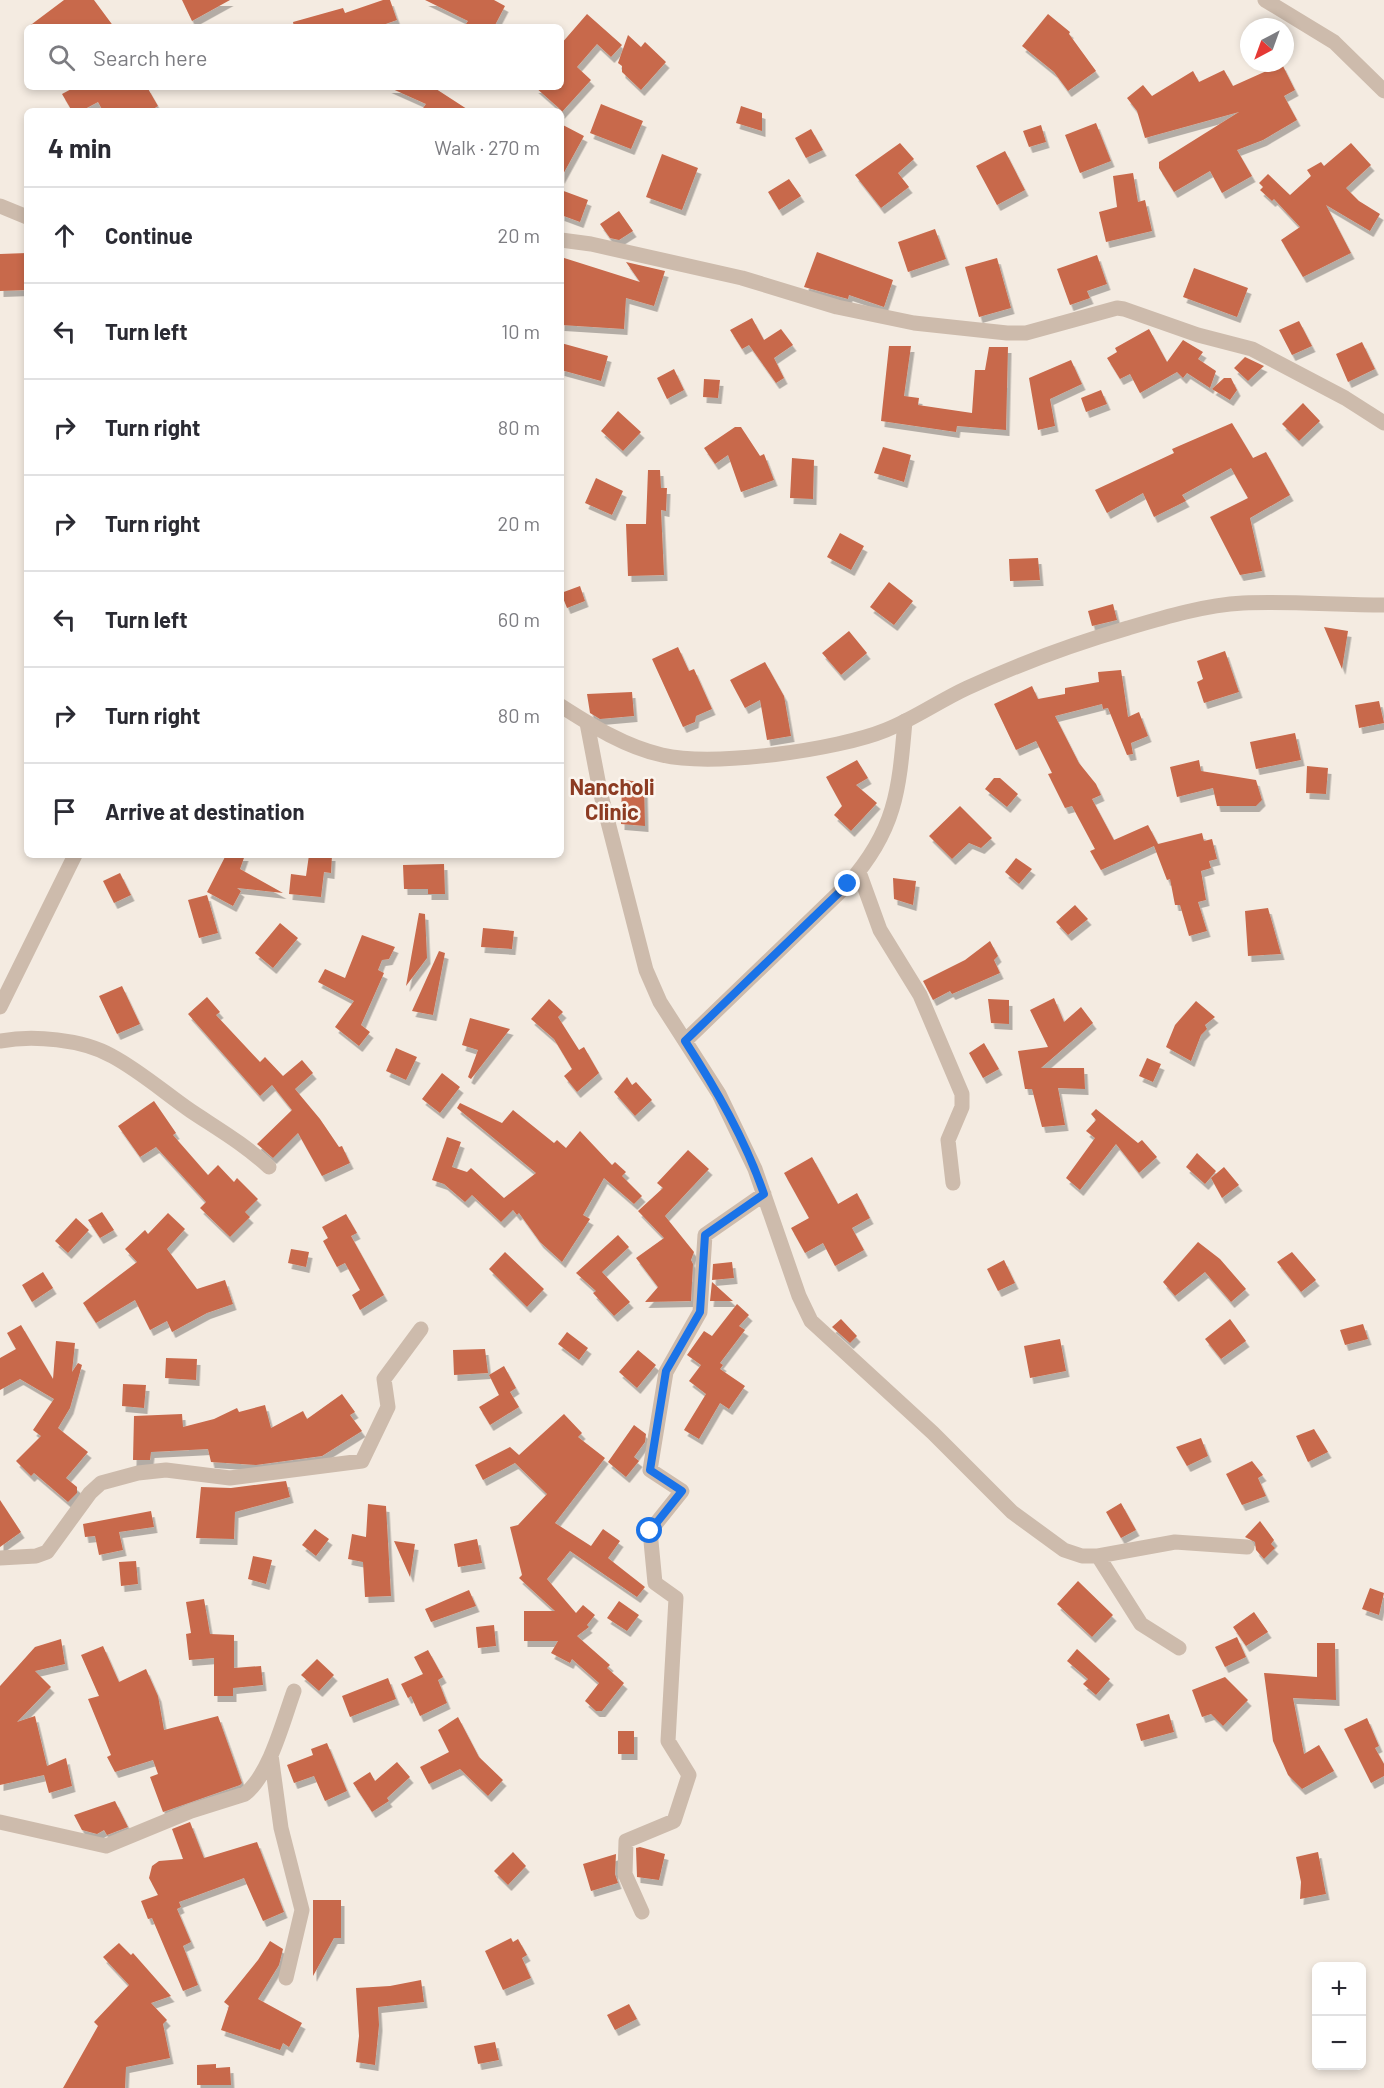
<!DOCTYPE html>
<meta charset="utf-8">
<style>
:root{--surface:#fff;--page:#f7f7f7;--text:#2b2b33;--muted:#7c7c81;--line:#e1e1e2}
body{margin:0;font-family:Barlow,sans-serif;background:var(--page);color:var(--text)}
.controls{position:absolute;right:18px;bottom:18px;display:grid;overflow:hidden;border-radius:9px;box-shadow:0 3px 9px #0003}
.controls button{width:54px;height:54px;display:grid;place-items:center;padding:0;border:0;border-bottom:2px solid var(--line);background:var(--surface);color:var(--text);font:30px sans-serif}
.compass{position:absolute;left:1240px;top:18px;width:54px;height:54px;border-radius:50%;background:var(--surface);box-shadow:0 3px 9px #0003;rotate:221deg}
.stop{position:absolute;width:18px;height:18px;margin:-14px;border:4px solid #1a73e8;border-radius:50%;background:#fff}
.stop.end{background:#1a73e8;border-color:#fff;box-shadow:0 2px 6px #0008}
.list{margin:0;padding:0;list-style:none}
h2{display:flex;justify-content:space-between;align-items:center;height:78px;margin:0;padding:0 24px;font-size:26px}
h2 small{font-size:20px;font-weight:400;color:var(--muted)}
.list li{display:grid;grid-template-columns:39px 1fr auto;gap:18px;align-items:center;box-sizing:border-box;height:96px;padding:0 24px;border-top:2px solid var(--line)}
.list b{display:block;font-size:22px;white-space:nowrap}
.list em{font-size:20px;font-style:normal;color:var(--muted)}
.icon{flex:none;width:33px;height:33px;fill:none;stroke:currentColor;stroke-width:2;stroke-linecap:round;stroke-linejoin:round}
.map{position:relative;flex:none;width:1384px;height:2088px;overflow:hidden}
.search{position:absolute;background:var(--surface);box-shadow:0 3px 9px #0003;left:24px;top:24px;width:540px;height:66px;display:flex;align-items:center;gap:15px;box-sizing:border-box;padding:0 21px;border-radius:9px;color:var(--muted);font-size:22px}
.panel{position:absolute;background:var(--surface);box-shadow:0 3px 9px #0003;left:24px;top:108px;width:540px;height:750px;border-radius:9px}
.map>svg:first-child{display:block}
.building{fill:#c8694b;filter:url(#shadow)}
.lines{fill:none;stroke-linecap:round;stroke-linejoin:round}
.minor{stroke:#cdbbac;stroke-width:15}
.tertiary{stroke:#cdbbac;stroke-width:15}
.route{stroke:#1a73e8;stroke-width:8}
.labels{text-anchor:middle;stroke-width:5;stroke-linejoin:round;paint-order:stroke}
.quarter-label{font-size:22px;font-weight:bold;fill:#8c3b22;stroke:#fbf5ee}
</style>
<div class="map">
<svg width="1384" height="2088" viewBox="0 0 1384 2088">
<defs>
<filter id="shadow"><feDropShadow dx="3.5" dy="6" stdDeviation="0" flood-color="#0004"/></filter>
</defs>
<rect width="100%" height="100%" fill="#f4ebe1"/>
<path class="building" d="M64,0H94L114,27H28Z
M182,0H230L192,21Z
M383,0H390L397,20L377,27H294L293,22L343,8L345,13Z
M425,0H494L505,6L494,27H464L468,21Z
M587,14L622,45L611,57L597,44L577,67L591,80L561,113V110L535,87H561V44Z
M1048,14L1070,32L1069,34L1096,71L1068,91L1054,72L1022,46Z
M628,35L641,47L645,42L666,62L641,90L622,72V66L618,63Z
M1282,64L1295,90L1284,96L1297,120L1263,140L1237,150L1252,176L1222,193L1210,171L1174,192L1159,168V162L1239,112L1145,138L1137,111L1127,98L1143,85L1152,96L1193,71L1199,82L1224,70L1233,86Z
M75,87H147L158,106L150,111H103L98,102L81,111H72L62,94Z
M388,87H433L470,111H421L426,104Z
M601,104L643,121L631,149L590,133Z
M741,106L762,113V131L736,123Z
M1096,123L1111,161L1080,173L1065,135Z
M561,124L584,136L561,178Z
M1041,125L1046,142L1029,147L1023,131Z
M811,129L823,150L806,158L795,138Z
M900,143L914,159L898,173L909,187L881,208L855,175Z
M1351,143L1371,165L1346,188L1359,201L1380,214L1370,231L1326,205L1351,253L1303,277L1281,240L1300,227L1274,199L1272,201L1260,190L1263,187L1259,183L1268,174L1290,195L1311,176L1307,170L1321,162L1324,166Z
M1005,151L1025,190L997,205L976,166Z
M662,154L698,168L682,210L646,197Z
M1133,173L1138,202L1145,200L1152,231L1106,242L1099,212L1117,207L1113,176Z
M789,179L801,196L779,210L768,192Z
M561,190L588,200L580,222L561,215Z
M619,211L633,231L619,240L610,238L600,224Z
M935,229L946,259L908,272L898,242Z
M817,252L893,280L884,307L849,295L848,299L804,287Z
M27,253V290L0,291V254Z
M1097,255L1107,284L1087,291L1090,298L1070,305L1057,269Z
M561,257L640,282L626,262L665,271L654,306L626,298L624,329L561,325Z
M997,258L1011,308L979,317L965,267Z
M1194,268L1248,288L1237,317L1183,297Z
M752,318L764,340L781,329L793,345L774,358L784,378L776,383L749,345L742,349L730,330Z
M1299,321L1312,346L1292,355L1279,330Z
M1149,329L1167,362L1183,340L1203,352L1198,359L1216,371L1210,388L1187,373L1183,378L1177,372L1140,393L1130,374L1120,379L1107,358L1117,352L1115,348Z
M1362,342L1375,369L1348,382L1336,354Z
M561,343L608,356L601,381L561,370Z
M889,346H911L904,396L919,398L918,405L972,413L975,370H985L989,347H1008L1006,430L957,426L956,432L881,421Z
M1245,357L1264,366L1248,381L1234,368Z
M1071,360L1082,384L1050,399L1055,426L1038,430L1029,378Z
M674,369L684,390L667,399L657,378Z
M1224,378H1231L1237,390L1230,400L1212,389Z
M704,379L720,380L718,398L703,397Z
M1101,390L1107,404L1086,412L1081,398Z
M1303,403L1320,421L1299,441L1282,424Z
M618,411L641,432L623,451L601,431Z
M1232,423L1253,458L1266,452L1290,495L1250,518L1262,571L1240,575L1210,517L1248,498L1231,468L1182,495L1186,501L1154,517L1143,493L1107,513L1095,490L1174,453L1172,449Z
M735,427H741L760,456L764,454L774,480L741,492L728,455L715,464L704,448Z
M883,447L911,455L904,482L874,473Z
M792,458L814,460L813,499L790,498Z
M648,470H660L661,488H667L666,511L661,510L664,575L628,576L626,524H646Z
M596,478L623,491L612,515L585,503Z
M840,533L864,546L851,570L827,557Z
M1038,558L1040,580L1010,581L1009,559Z
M889,582L913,601L894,625L870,607Z
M580,586L585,601L567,608L561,593Z
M1113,604L1117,620L1092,626L1088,611Z
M1324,627L1348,631L1342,669Z
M849,631L867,653L841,675L822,653Z
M678,647L689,671L694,669L712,709L696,716L695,722L683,727L652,659Z
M1225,651L1239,692L1204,703L1197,682L1203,679L1197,661Z
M765,662L784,696L791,736L767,740L760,700L745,708L730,680Z
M1121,670L1128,717L1139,712L1148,736L1131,743L1133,754L1127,755L1108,708L1103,709L1102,704L1055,716L1079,763L1096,784L1101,795L1092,799L1114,840L1148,825L1158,844L1202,833L1204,841L1212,839L1217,859L1209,861L1211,868L1201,871L1206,900L1198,902L1207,931L1189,936L1180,905H1175L1170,879L1167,880L1154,846L1101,870L1090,851L1095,849L1072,806L1065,808L1048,774L1052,773L1036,741L1016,750L994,704L1032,686L1038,699L1065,694V688L1099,682L1098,672Z
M632,692L634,716L600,719L590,713L587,694Z
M1379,701L1384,723L1359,728L1355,705Z
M1295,733L1301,760L1256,769L1250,742Z
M857,760L868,778L856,785L877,803L851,831L834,815L842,806L826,777Z
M1199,760L1201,771L1256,780L1262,800L1256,806H1217L1213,788L1177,797L1170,767Z
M1307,766L1328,768L1326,794L1306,793Z
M994,778H1000L1018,794L1007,807L985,789Z
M622,780L644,782L645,826L621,824Z
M960,806L992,838L981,848L969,843L952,859L929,836Z
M226,855H245L240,869L283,893L237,888L241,891L233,906L207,892Z
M309,855H332L331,873L324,872L321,897L289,894L291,874L306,876Z
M1016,858L1032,869L1019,884L1005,872Z
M444,864L445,894H428V889H404L403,865Z
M120,873L131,895L114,903L103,881Z
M893,878L916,881L913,905L894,899Z
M207,895L218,933L199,938L188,900Z
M1075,905L1088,919L1068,935L1056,922Z
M1268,908L1281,954L1248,956L1245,911Z
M419,913L425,914L427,958L406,986Z
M280,923L298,938L273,968L255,953Z
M483,928L514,931L512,949L481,947Z
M362,935L395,947L389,959L382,960L378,970L384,973L361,1025L370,1032L359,1046L335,1027L354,1001L318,982L325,969L345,978Z
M990,941L998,956L994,960L1000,973L952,994L950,991L933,1000L923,981L965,960Z
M439,951L445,953L433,1015L412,1011Z
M122,986L140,1024L117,1034L99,996Z
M207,997L220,1012L216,1015L260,1062L265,1057L283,1076L302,1060L313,1073L295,1089L320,1119L339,1147L342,1146L350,1163L322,1176L298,1133L273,1158L257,1144L292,1110L272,1085L260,1096L188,1014Z
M1054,998L1064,1022L1081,1007L1093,1023L1041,1068H1084L1085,1089L1058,1088L1065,1125L1042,1127L1032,1089H1025L1018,1051L1048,1047L1030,1010Z
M549,999L563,1012L558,1017L579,1050L584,1047L599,1073L577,1092L564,1076L572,1069L554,1039L531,1019Z
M988,999L1009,1000V1024L991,1023Z
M1196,1001L1215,1017L1205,1025L1207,1029L1201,1035L1191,1061L1166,1047L1175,1025Z
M470,1018L510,1029L471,1079L468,1077L478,1050L462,1045Z
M984,1043L999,1069L983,1078L969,1053Z
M396,1048L417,1057L406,1080L386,1071Z
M1147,1058L1161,1064L1153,1082L1139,1076Z
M442,1073L460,1087L440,1113L422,1099Z
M627,1077L632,1085L636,1082L652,1100L635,1116L614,1092Z
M154,1101L176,1133L173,1135L208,1175L218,1165L234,1182L237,1178L258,1199L245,1212L250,1217L230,1237L200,1208L206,1202L156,1147L140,1157L118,1126Z
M460,1103L502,1123L513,1110L554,1143L557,1140L566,1148L580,1131L612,1165L615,1162L626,1172L622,1176L642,1196L634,1204L604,1178L583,1215L590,1219L562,1262L540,1242L519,1213L517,1215L513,1210L501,1222L472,1195L465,1202L444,1184L432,1180L447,1137L461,1142L452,1167L467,1172L471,1168L504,1198L536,1173L457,1108Z
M1096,1109L1138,1143L1142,1140L1157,1157L1139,1173L1116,1144L1080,1190L1066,1178L1095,1138L1086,1131L1096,1120L1091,1114Z
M688,1150L709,1169L665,1216L694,1252L691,1260L693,1264L691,1301L645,1302L658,1287L636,1258L664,1238L638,1211L663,1188L657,1183Z
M1197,1153L1216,1171L1205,1184L1186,1167Z
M812,1157L838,1204L857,1193L870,1218L852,1228L864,1250L835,1266L823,1243L805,1253L791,1228L809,1218L784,1173Z
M1224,1167L1239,1185L1222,1198L1211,1178Z
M102,1212L114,1230L100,1238L88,1220Z
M168,1213L185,1229L167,1249L197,1289L225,1280L233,1304L207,1313L172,1332L167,1321L150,1330L135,1300L96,1323L83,1303L137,1262L125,1249L145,1230L148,1234Z
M346,1214L357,1233L351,1236L384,1295L360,1310L352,1295L360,1290L345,1263L337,1267L323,1241L328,1238L322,1227Z
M76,1218L89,1230L68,1253L55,1241Z
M618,1235L629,1247L602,1272L630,1302L614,1316L593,1293L596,1291L576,1273Z
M1198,1242L1220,1259L1246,1289L1231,1302L1205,1272L1175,1296L1163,1282Z
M291,1249L309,1252L306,1267L288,1263Z
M505,1252L544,1289L527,1307L489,1269Z
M1292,1252L1316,1280L1301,1292L1277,1262Z
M1004,1260L1015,1283L998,1291L987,1269Z
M732,1262L734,1278L712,1280L713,1264Z
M43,1272L53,1288L32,1302L22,1285Z
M712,1282L733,1301H710Z
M737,1304L749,1315L739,1326L745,1330L720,1363L723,1365L720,1369L745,1386L729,1409L720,1403L699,1439L684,1430L706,1394L689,1381L701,1365L687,1355L704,1331L712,1336Z
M841,1319L857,1336L850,1343L832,1327Z
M1230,1319L1246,1341L1221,1359L1205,1339Z
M1363,1324L1368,1339L1345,1345L1340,1330Z
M21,1325L53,1379L56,1341L75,1343L72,1372L78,1363L82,1365L70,1408L58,1428L88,1452L66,1478L77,1487V1493L68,1502L34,1473L31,1476L16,1461L41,1436L33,1430L54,1399L20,1379L0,1390V1358L16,1349L7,1333Z
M567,1332L588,1348L579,1360L558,1344Z
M1060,1339L1066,1371L1030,1378L1024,1346Z
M485,1349L488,1373L454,1375L453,1350Z
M638,1350L656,1365L637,1388L619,1372Z
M166,1358L197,1359L196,1380L165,1378Z
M504,1366L516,1388L510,1392L519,1407L490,1425L479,1407L499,1395L489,1375Z
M123,1384L146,1385L144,1408L122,1406Z
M342,1394L355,1412L350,1415L362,1431L322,1456L256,1465L211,1462L208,1449L151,1452L150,1460H133L134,1416L182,1414L183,1427L214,1419L237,1408L239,1412L265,1405L271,1428L303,1411L307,1419Z
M564,1414L582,1433L578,1437L605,1458L555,1523L591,1546L603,1529L620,1541L608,1558L645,1587L637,1597L570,1551L547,1579L576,1613L583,1605L595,1615L587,1625L589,1627L577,1636L610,1665L607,1668L624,1683L602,1711H596L585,1701L599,1683L572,1659L570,1663L551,1653L558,1641H524V1611H555L519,1578L522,1575L510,1527L518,1525L547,1494L515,1463L483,1480L475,1465L510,1447L519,1455Z
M634,1425L646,1434L645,1442L634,1457L639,1461L626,1477L608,1462Z
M1314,1429L1328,1452L1308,1462L1296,1436Z
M1201,1438L1208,1456L1187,1466L1176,1447Z
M1252,1461L1263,1475L1258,1478L1266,1496L1242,1505L1226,1474Z
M286,1481L290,1497L235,1512L234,1539L196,1538L201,1487L231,1488Z
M0,1500L21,1532L0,1547Z
M1121,1503L1136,1530L1121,1538L1106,1512Z
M368,1504L386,1506L391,1596L365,1597L363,1562L348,1559L352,1534L366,1537Z
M151,1511L154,1527L119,1532L123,1550L99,1555L95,1536L85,1537L83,1524Z
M1260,1521L1274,1540L1271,1544L1275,1548L1264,1559L1256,1550L1255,1542L1245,1537Z
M315,1529L329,1539L316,1556L302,1545Z
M477,1539L482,1563L458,1567L454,1544Z
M394,1541L415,1544L410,1577Z
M253,1556L272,1560L266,1584L248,1579Z
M136,1561L138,1584L121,1586L119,1562Z
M1078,1581L1113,1615L1092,1637L1057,1604Z
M1370,1588L1384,1593L1379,1615L1362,1609Z
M469,1590L476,1606L431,1622L425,1609Z
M204,1599L210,1634L234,1635V1668L261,1666L263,1685L233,1688V1696H214V1658L189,1660L186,1634L191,1633L186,1602Z
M619,1601L639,1615L627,1631L607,1618Z
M1254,1612L1268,1632L1246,1646L1233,1627Z
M494,1625L496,1646L478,1648L476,1627Z
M1237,1637L1246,1657L1225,1667L1215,1647Z
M61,1639L65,1664L35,1671L51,1687L17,1722L35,1716L47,1766L66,1758L72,1786L49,1793L44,1775L0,1785V1686L35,1647Z
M1317,1643H1335L1336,1700L1293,1698L1304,1754L1319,1745L1334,1771L1302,1789L1288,1775L1273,1741L1264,1673L1317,1677Z
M103,1646L119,1682L146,1669L158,1696L164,1730L218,1716L242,1783L240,1785L163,1812L150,1777L158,1774L153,1760L115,1772L107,1757L111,1755L88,1699L99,1696L81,1655Z
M1077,1649L1110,1679L1096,1695L1083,1684L1088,1679L1067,1661Z
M428,1650L443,1677L438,1680L447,1703L420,1716L411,1696L408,1698L401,1684L423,1674L414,1657Z
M317,1659L334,1675L319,1691L301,1675Z
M1225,1677L1248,1700L1223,1726L1211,1714L1202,1717L1192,1690Z
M388,1678L396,1699L350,1717L342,1696Z
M1169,1714L1174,1732L1141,1741L1136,1724Z
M458,1717L479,1757L503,1780L488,1796L460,1769L429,1784L420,1767L449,1752L438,1730Z
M1367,1718L1379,1746L1375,1748L1384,1764V1776L1371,1783L1344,1729Z
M618,1731H634V1754H618Z
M327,1743L347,1791L325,1801L314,1776L294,1783L287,1765L313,1755L311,1749Z
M397,1762L410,1777L387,1798L389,1801L372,1812L353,1783L370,1772L375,1781Z
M115,1801L128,1827L107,1835L104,1830L97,1834L82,1830L74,1815Z
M190,1822L204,1858L257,1842L284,1912L263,1921L244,1878L179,1902L181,1907L177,1909L191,1942L183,1946L198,1985L183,1991L152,1918L148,1919L141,1901L158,1895L149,1878L152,1866L159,1861L183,1859L172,1829Z
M640,1847L665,1854L659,1880L637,1877L636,1848Z
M513,1852L526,1866L508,1885L494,1871Z
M1318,1852L1326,1894L1300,1899L1301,1882L1296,1857Z
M616,1854L615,1874L618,1883L591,1891L583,1864Z
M313,1900H341V1938H334L313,1976Z
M511,1938L513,1942L518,1939L527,1955L522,1958L531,1978L503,1990L485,1951Z
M270,1941L283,1949L279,1965L258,1999L302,2023L289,2047L283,2043L280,2050L221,2030L229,2006L224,2002L258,1960Z
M119,1943L131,1955L133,1953L171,1996L151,2003L167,2020L163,2024L170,2058L126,2067L125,2088H63L98,2026L94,2022L129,1985L103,1957Z
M421,1980L424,2002L378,2007L379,2025L375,2065L356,2062L359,2036L356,1988L390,1986Z
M629,2004L637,2019L615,2030L607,2015Z
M495,2042L499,2060L478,2064L474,2046Z
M216,2064V2068L230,2067L231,2085H197V2065Z"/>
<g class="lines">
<path class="minor" d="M1265,0L1334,42L1384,91
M561,240L591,244L742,278L837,307L914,323L1007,333H1026L1117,308L1124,309L1198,335L1252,349L1345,398L1384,423
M587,723L600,791L646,970L660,1002L719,1094L755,1169L799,1296L811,1321L933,1433L1012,1512L1064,1550L1082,1556H1098L1175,1542L1247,1547
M859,872L880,930L920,995L962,1094V1107L948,1140L953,1183
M0,1007L75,855
M0,1041C33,1035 82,1039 112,1056C140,1071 165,1093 191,1111C218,1129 244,1144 269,1167
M685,1041L848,884C896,830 899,790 905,721
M1098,1556L1141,1624L1179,1648
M0,1558L36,1556L47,1552L90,1493L101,1483L138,1473L166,1470L230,1478L362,1461L388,1407L384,1379L421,1329
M271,1755L281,1828L302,1910L286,1978
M0,1822L106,1846L191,1811L245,1794C270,1774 283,1721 294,1691
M642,1912L625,1874L626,1841L674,1821L689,1775L668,1741L676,1598L655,1583L650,1531L682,1491L650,1470L666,1372L700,1312L705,1235L764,1194"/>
<path class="tertiary" d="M0,206L27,217
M561,706C592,726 626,747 662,755C714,767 837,750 886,730C914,719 939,701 967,688C1019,664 1073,644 1128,628C1165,617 1205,605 1243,603C1290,601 1337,605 1384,605"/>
</g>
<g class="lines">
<path class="route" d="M650,1531L682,1491L650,1470L666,1371L700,1312L705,1235L764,1194C745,1139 716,1089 685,1041L848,884"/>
</g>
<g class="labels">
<g class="quarter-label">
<text x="612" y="795">Nancholi<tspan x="612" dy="25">Clinic</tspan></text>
</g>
</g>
</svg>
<div class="controls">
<button>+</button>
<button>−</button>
</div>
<svg class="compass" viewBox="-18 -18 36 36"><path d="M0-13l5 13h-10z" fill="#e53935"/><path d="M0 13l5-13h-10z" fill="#7c7c81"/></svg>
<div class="stop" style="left:650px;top:1531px"></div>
<div class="stop end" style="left:848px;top:884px"></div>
<div class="search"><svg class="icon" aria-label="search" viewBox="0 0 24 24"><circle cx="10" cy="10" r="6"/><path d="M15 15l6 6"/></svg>Search here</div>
<section class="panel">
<h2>4 min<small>Walk · 270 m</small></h2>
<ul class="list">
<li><svg class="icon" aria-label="ahead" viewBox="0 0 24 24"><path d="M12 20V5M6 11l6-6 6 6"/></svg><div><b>Continue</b></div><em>20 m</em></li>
<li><svg class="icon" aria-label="left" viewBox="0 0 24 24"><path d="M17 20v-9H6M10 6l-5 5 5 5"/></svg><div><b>Turn left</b></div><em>10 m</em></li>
<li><svg class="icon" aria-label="right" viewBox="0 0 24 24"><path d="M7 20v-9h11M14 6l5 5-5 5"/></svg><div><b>Turn right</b></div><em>80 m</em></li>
<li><svg class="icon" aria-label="right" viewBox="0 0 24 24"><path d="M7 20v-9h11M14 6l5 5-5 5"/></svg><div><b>Turn right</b></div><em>20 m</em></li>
<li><svg class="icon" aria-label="left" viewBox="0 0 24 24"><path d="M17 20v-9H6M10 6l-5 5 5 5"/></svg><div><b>Turn left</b></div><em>60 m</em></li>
<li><svg class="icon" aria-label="right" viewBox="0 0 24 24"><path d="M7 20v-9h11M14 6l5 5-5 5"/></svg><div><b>Turn right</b></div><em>80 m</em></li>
<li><svg class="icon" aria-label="arrive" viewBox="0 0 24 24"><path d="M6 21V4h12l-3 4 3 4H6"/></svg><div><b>Arrive at destination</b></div></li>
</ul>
</section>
</div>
